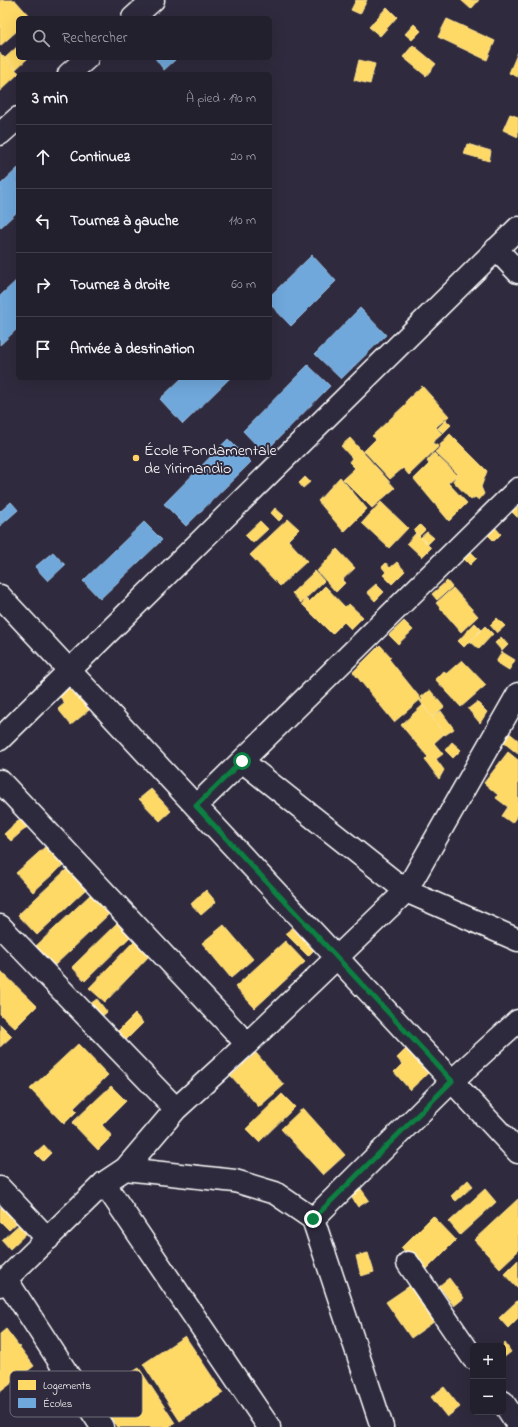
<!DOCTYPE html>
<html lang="fr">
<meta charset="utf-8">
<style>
:root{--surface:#23202e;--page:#2b2836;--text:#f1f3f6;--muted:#a3a3aa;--line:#403e4a}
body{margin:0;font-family:"Indie Flower",sans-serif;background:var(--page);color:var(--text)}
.controls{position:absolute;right:12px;bottom:12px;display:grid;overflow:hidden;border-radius:6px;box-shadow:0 4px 16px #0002}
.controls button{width:36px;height:36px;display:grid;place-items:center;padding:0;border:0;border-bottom:1px solid var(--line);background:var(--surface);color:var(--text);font:20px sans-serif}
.stop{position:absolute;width:12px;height:12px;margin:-9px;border:3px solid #0b8043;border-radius:50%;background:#fff}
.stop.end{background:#0b8043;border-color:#fff;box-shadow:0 1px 4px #0008}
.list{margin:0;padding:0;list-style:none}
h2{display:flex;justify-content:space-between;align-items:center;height:52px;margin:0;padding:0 16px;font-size:17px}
h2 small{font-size:13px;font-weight:400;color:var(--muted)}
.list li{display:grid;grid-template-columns:26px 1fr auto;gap:12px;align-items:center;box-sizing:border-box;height:64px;padding:0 16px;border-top:1px solid var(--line)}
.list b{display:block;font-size:15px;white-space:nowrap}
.list em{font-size:13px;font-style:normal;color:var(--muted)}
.icon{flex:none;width:22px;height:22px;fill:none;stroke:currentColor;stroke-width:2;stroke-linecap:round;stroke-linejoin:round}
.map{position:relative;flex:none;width:518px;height:1427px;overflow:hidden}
.search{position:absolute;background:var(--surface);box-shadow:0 4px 16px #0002;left:16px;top:16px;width:256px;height:44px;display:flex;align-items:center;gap:10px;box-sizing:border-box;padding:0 14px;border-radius:6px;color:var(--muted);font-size:15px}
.panel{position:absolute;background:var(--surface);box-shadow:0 4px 16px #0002;left:16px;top:72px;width:256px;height:308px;border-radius:6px}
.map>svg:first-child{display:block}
.homes{fill:#ffd966;stroke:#ffe494}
.schools{fill:#6fa8dc;stroke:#9ac2e6}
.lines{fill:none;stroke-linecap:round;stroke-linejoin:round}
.minor-casing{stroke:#fff;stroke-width:25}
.tertiary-casing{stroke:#fff;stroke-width:25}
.minor{stroke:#2f2a3d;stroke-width:22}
.tertiary{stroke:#2f2a3d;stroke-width:22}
.route{stroke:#0b8043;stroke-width:5}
.poi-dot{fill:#ffd166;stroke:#2f2a3d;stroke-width:1.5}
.labels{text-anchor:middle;stroke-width:4;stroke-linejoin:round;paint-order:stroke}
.poi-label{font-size:16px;fill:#fff;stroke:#2f2a3d;text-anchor:start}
.key{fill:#2f2a3d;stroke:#6d6a77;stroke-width:1}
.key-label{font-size:11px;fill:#fff}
</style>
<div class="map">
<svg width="518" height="1427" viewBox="0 0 518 1427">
<rect width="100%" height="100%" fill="#2f2a3d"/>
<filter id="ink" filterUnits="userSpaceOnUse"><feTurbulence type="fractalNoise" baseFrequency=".025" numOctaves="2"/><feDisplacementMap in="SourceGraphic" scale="8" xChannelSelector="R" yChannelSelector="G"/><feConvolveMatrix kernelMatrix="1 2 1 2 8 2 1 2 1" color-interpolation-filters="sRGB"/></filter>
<g filter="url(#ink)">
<path class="homes" d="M0,0H15L31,18H18V30L0,46Z
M356,0H367L360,14L351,10Z
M461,0H479L471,9Z
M387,7L397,17L380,36L369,27Z
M447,19L495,41L487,60L438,37Z
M414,24L421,31L412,40L405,34Z
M413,45L436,64L426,76L403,57Z
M18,46V58H28L16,69L5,58Z
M518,52V77L509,73Z
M0,53L19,73L0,91Z
M359,60L375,64L370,84L354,80Z
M510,114L518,117V137L503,130Z
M467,144L491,151L489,161L464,154Z
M422,386L449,416L436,427L442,434L432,443L439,446L409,475L403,468L390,479L364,451L376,439L372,436L406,404L407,400Z
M446,420L451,425L443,433L438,428Z
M450,434L487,471L481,487L484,494L479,500L475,497L471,500L453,481L458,474L435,452L441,447L440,445Z
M350,438L395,488L372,508L343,479L355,468L349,462L352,458L341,446Z
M434,453L457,475L448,483L467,503L449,521L414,479L429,464L427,461Z
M305,477L310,482L303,488L299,483Z
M340,477L367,509L344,532L318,501Z
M381,502L408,528L389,548L362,523Z
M518,503V517H517L510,510Z
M275,508L284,516L279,521L271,513Z
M288,519L299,529L288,540L307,561L280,586L250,555Z
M260,521L268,529L253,543L245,535Z
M420,525L425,530L419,536L414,531Z
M493,525L501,534L494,541L486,533Z
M427,532L434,538L428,544L421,537Z
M416,533L431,548L422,557L407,543Z
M337,549L355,568L342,580L345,583L336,592L317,571Z
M469,550L477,558L470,565L462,557Z
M397,562L405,571L392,584L383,575L386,572L382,567L386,563L390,568Z
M315,571L324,581L301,603L292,593Z
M447,581L452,587L437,600L432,594Z
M376,584L384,592L375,601L367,592Z
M325,586L345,607L349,604L363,617L351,629L344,622L332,634L302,604L306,599L309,602Z
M453,588L478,616L461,632L436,603Z
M497,618L505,626L497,633L490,625Z
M404,621L413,630L398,644L389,635Z
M475,623L481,629L464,647L458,641Z
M485,626L493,634L479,649L470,641Z
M501,637L508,645L502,651L495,643Z
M380,645L391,657L389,659L421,699L394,722L353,672Z
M502,652L515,660L509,670L496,662Z
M462,660L486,685L461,707L435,679L444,671L446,674Z
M71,687L89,710L71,725L58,709L65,703L59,696Z
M430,690L444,707L432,717L420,701L423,699L421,697Z
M477,702L487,712L480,723L468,709Z
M423,705L444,734L434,743L443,754L436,759L444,770L439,779L425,760L428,757L401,725Z
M441,711L454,729L445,735L432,717Z
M502,727L518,740V754L497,737Z
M452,742L461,750L453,758L445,750Z
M508,752L518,760V814L512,823L502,816L508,807L496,798L498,795L484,783Z
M151,789L171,811L160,821L139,799Z
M20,819L27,827L11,841L4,834Z
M46,846L63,865L33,892L16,873Z
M68,868L87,888L37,935L18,915Z
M206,890L216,902L201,915L191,904Z
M91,894L109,914L54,966L35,947Z
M117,923L131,936L85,981L72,967Z
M224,925L253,959L231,978L202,943Z
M292,927L315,949L308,956L286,934Z
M136,939L151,954L105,1002L89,988Z
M285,941L305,962L255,1008L235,987Z
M0,970L37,1006L15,1028L0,1014Z
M97,999L107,1012L100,1018L90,1004Z
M135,1014L143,1023L125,1041L117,1032Z
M0,1024L12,1036L0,1047Z
M78,1044L108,1075L74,1108L77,1111L64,1124L30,1089Z
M406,1049L428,1073L410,1090L394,1072L402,1064L397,1058Z
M256,1053L284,1085L259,1107L231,1076Z
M111,1086L126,1101L102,1125L112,1136L98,1150L72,1123Z
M282,1094L295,1107L259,1142L246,1129Z
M303,1108L345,1155L323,1175L281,1129Z
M44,1145L51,1153L43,1161L35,1153Z
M468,1180L473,1186L456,1201L451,1196Z
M359,1186L369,1200L358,1207L348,1192Z
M485,1189L496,1202L460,1235L449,1222Z
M518,1199V1251L500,1268L474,1240Z
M4,1204L19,1221L9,1230L0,1221V1208Z
M433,1216L456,1240L424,1272L401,1248Z
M22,1222L30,1230L10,1249L2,1240Z
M368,1253L374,1272L361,1276L356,1256Z
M518,1260V1289L504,1274Z
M449,1278L464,1298L454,1306L439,1286Z
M411,1285L435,1321L411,1338L386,1302Z
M518,1300V1318L508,1328L499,1318Z
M6,1329L34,1366L0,1392V1334Z
M185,1336L223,1393L180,1421L143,1364Z
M505,1343L511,1352L503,1358V1346H502Z
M139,1368L175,1423L170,1427H117L96,1395Z
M444,1387L460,1407L447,1417L431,1397Z"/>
<path class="schools" d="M155,58H173L175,60L164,70Z
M18,168V211L0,228V185Z
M312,255L336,281L291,326L270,304V296Z
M18,279V328L0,345V296Z
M360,308L386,335L341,379L315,354Z
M308,365L330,386L264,453L243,431Z
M182,378H230L183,424L160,399Z
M228,439L251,462L186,526L164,504Z
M11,502L18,510L0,526V510L1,511Z
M144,522L162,540L100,599L83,581Z
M53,552L65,565L48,581L35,567Z"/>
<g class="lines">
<g class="minor-casing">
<path id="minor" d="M133,18L153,0
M69,74L87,58
M0,134L18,118
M496,249L518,272
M0,739L518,228
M242,761L406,891L518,940
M0,781L247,1044
M196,806L518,489
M0,926L176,1109
M125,1169L235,1181L275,1193L313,1219L382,1427
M104,1183L269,1427
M0,1188L48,1239
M313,1219L452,1081L518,1021
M408,1263L473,1358
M6,1279L102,1427
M0,1285L104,1183L125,1169L176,1109L247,1044L406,891L518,694
M503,1402L518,1425"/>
</g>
<g class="tertiary-casing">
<path id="tertiary" d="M0,596L518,1152"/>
</g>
<use href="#minor" class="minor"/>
<use href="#tertiary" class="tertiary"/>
</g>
</g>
<g class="lines" filter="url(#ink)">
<path class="route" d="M242,761L196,806L452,1081L313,1219"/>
</g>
<circle class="poi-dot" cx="136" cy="458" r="4"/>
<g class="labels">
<g class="poi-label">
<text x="144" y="455">École Fondamentale<tspan x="144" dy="18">de Yirimandio</tspan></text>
</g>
</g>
<rect x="10" y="1371" width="132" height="46" rx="6" class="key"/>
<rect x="18" y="1380" width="18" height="10" fill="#ffd966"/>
<rect x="18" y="1398" width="18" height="10" fill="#6fa8dc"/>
<g class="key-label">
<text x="43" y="1389">Logements</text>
<text x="43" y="1407">Écoles</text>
</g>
</svg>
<div class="controls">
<button>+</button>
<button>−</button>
</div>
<div class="stop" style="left:242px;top:761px"></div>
<div class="stop end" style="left:313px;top:1219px"></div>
<div class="search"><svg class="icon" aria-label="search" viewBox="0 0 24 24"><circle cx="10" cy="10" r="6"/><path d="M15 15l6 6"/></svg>Rechercher</div>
<section class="panel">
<h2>3 min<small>À pied · 190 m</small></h2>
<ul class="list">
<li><svg class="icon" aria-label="ahead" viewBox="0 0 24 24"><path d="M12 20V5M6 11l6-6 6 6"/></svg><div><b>Continuez</b></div><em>20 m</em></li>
<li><svg class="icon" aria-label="left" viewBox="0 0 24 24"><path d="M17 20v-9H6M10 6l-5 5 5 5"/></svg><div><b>Tournez à gauche</b></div><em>110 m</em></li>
<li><svg class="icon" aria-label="right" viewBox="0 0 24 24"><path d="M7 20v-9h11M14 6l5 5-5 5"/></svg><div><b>Tournez à droite</b></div><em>60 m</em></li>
<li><svg class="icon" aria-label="arrive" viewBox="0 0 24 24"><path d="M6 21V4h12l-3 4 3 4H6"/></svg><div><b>Arrivée à destination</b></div></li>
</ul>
</section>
</div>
